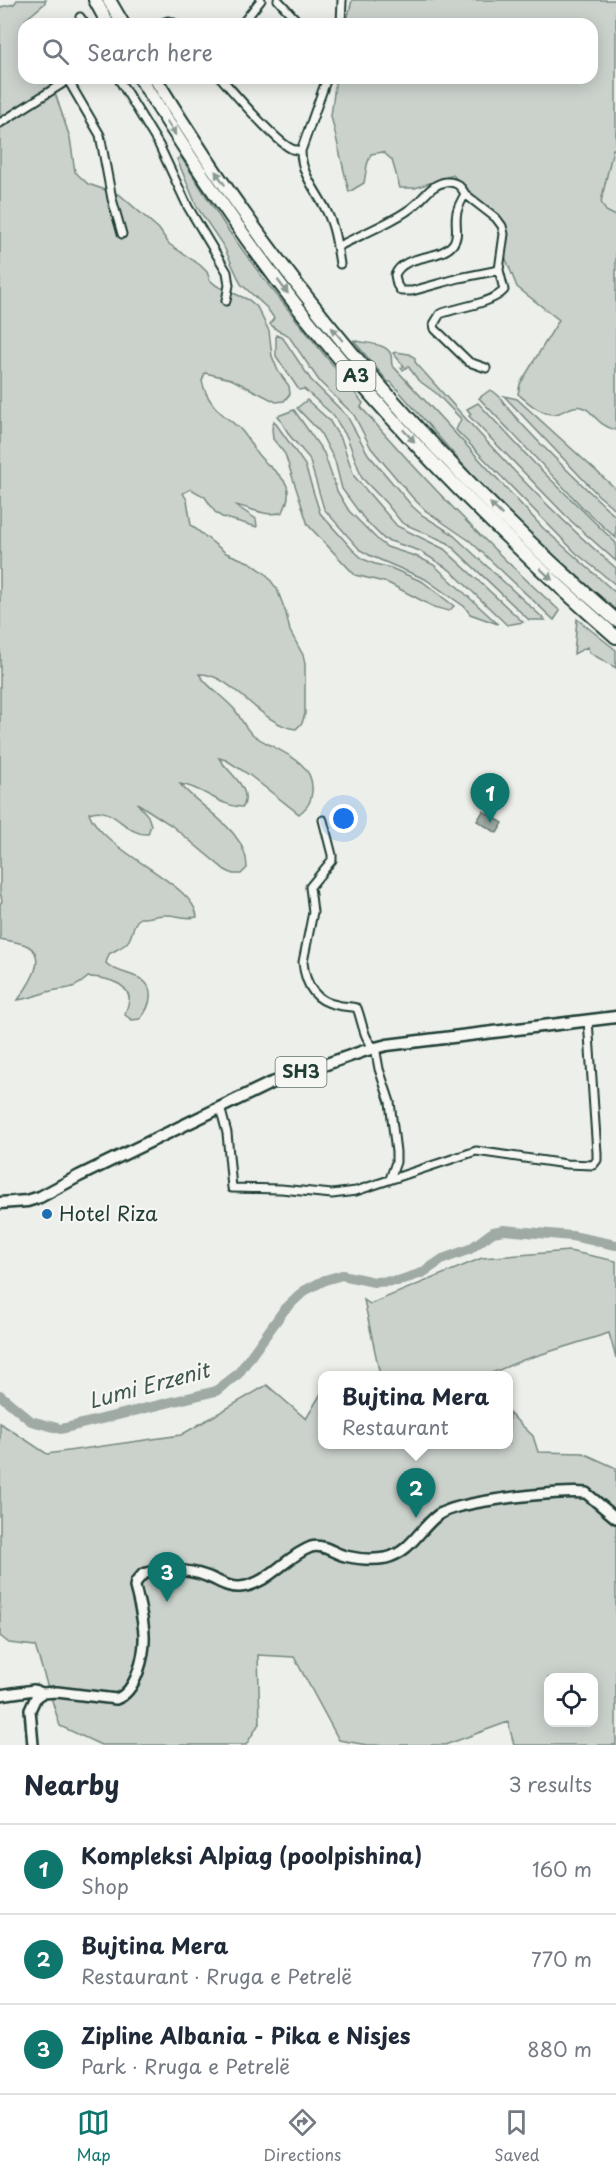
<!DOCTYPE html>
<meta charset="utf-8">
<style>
:root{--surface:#fff;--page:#f2f2f3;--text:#1f2937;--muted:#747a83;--line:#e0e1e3;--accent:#0f766e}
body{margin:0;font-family:"Playpen Sans",sans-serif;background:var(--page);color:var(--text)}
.controls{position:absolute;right:18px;bottom:18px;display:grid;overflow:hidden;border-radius:12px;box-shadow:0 3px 15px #0003}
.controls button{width:54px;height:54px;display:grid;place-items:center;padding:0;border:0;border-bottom:2px solid var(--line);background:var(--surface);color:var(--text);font:30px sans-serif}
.you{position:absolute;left:344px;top:819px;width:21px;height:21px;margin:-15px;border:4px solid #fff;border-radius:50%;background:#1a73e8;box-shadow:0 0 0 9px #1a73e833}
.badge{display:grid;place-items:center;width:39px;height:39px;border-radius:50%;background:var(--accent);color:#fff;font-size:20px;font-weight:700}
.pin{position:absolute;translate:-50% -50px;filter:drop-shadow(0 2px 3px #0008)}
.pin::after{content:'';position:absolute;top:32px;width:21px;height:18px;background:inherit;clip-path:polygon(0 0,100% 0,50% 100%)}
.popup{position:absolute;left:318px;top:1371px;width:195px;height:78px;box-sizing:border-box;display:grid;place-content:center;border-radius:12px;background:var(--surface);filter:drop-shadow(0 2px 4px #0005);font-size:20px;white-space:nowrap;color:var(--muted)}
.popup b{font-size:22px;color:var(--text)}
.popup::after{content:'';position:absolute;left:50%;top:100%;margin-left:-12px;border:12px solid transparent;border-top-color:var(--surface)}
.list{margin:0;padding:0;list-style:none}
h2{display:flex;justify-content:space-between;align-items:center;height:78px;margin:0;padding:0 24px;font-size:26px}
h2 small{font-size:20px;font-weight:400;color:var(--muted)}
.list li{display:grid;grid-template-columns:39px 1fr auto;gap:18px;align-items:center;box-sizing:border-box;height:90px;padding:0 24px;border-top:2px solid var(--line)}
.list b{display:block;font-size:22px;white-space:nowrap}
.list p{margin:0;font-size:20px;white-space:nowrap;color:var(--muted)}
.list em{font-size:20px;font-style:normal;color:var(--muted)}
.icon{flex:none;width:33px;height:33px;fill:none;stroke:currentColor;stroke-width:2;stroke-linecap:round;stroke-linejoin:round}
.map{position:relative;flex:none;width:616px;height:1745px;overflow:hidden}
.search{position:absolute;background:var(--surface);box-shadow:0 3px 15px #0003;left:18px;right:18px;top:18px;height:66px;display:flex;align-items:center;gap:15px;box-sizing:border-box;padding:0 21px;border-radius:18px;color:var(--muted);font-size:22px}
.sheet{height:348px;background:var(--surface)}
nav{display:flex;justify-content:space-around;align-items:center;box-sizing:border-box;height:84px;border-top:2px solid var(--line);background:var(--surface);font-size:16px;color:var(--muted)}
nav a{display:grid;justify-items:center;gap:3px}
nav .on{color:var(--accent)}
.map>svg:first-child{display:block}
.built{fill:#dce0db}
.green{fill:#cbd2cc;stroke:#758880;stroke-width:1.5;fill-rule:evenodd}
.water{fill:#9faaa4;stroke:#6c7e77;stroke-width:1.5}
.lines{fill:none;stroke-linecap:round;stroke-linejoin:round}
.river{stroke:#9faaa4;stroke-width:10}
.street-casing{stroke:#1f3d34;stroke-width:11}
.secondary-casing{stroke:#1f3d34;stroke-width:14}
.primary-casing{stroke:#1f3d34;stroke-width:15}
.highway-casing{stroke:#1f3d34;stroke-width:16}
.street{stroke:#f6f6f2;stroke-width:7}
.secondary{stroke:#f6f6f2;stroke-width:9}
.primary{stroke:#f6f6f2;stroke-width:10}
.highway{stroke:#f6f6f2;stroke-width:12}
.oneway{fill:#8a9a93}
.poi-dot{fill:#1f6fb2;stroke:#f6f6f2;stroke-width:2}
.labels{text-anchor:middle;stroke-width:4.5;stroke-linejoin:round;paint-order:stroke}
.shield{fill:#f6f6f2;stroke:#60746d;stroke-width:1.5}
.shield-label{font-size:18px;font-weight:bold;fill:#1f3d34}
.poi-label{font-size:20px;fill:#1f3d34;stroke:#f6f6f2;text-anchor:start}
.water-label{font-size:21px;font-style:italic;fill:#3f5850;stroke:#f6f6f2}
</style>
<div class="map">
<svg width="616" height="1745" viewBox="0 0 616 1745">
<rect width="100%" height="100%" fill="#edefea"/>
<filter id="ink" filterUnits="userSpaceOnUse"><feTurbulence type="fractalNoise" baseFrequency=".0167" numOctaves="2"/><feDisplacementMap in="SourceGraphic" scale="12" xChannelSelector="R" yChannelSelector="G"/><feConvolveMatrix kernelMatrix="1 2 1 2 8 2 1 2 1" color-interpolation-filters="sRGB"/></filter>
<g filter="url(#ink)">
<path class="built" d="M613,148L616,149V216L606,211L601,202Z"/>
<path class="green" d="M17,0H46L44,4L25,20L24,78H50L70,138L75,172L88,184L120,195L159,229L169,244L200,265L207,272L210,280L217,286L249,300L257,307L269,331L272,356L278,371L289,386L290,394L284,401L276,402L231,379L205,373L202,381C206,399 217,411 232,422C235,425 239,427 242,431C249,439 253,450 261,458C278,476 298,482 283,512C267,518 251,508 235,505L256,519L257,527L222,517L215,512L205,497L191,489L183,493L187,500L191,525L226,553L251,563L266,574L277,589L286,613L290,631L303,655L305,664V714L302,723L296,729C261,726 231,672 199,674C208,688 224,697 235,710C241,718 244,727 251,733C270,750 315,757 312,791C311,802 308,807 299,814L248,774L226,760L219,758C228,773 253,788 243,807C220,807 203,787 180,784C201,809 248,831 247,868L241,874H233L225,870L171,825L137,803L148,816L151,825L148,834C125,836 113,803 89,813C104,853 195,883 197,917C183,920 176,914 164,915C154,915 149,919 140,918C132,924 134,931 129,940C125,947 115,950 109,954L106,963C117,976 149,972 150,993C151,1003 146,1012 140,1019L132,1020L125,1015C126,1009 130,1002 129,997C126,981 100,977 88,977C71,992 66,987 47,992C37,995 29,999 18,1000C27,987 49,958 28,946C20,942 9,941 0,939V904L2,901L0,892V7L14,4Z
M352,0H616V149H613L601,202L606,211L616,216V430C595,425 595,411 582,407C573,405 567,410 559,413C544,418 529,403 518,394L520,384L559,320L517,287L504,254L500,225L453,175L415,188H400L392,160L383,152L371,154L367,165L364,183L349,192L331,116L336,78H592V24H346Z
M181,157L228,230L263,278L363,403L361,407C423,479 489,547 560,611L554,620L470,541L426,511L412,497L371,448L354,415L320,382L288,335L277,330L270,324L274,318L267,308L241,284L224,247L197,207L177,159Z
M276,335L283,338L311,380L347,416L368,454L412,506L422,515L451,533L545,620H529L448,543L402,523L386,503L362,478L347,437L333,415L304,389L299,390L276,356Z
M353,340C363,344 387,342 391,355C392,358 391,362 392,365L543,528L616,593V610L542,545L478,482L391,382H388Z
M396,352L409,354L415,358V362C479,434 543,506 616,568V585L576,553L456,430L461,419L436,393L418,380L408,366L403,370L401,368L404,366L393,353Z
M490,390C500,393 505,406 512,413C544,450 581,483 616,517V538L585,510L479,398Z
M504,396L517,399L616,489V510L598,495Z
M307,400L329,420L342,441L354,476L397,526L444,549L523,622L507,625L450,570L420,551L384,539L365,520L342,489L335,461L320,432L297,408Z
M478,403L536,465L616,543V561L571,521L469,416L471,414L467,409Z
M294,410L324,453L337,491L349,511L379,541L387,547L418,557L434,565L498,624L470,614L465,607L425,579L371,556L360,550L324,509L309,458L290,436L278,416Z
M274,421L305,465L320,513L353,550L363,559L375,564L391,568L423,582L454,606L449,611L434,607L388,583L355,575L308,525L285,454L273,439L272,428Z
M577,619L616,650V668L590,653L587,647L574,654Z
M569,1251L616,1261V1358L609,1333L523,1360L487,1375H380L364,1300L370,1304L482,1258Z
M267,1385L306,1419L323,1390V1444H509V1413L533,1436L538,1452L583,1453L616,1468V1745H514L508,1722L445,1745H367L339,1740L294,1657L258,1655L260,1722L246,1745H101L60,1726L35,1646L9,1643L0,1636V1423L47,1454L181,1435ZM548,1678H594V1722H548Z"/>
<path class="water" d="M483,811L503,823L497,833L477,821Z"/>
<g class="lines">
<path class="river" d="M0,1395L31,1421L61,1429L216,1391L238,1374L284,1310L304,1291L325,1280L342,1275L374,1282L398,1281L422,1273L443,1259L470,1249L493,1232L504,1230L572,1236L616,1245"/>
<g class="street-casing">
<path id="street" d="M278,0L300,24
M80,17L85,24
M159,24L168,21L176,24
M242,24L261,0
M341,24L342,0
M118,78L159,145L188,207L227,272L229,285L226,301
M221,78C234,93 276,142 292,149C295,150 298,150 301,151
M327,78L301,151C301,175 317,191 327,212C335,228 337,246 340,264
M0,123L68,80L100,135L112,199L122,234
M465,194L496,218L502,226L504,234L499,270L504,290C492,304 457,307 440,314L434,324L435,329L469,362L486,368
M337,247C358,236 400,219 416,204C426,195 432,184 446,182C456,181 461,186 465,194C462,200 458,206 457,212C454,223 460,235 453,244C440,261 404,253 395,275L397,285L401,291H412L459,278L499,270
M323,820L332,855V860L310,887L313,912L303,962C305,983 314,1001 337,1005C344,1007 350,1006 357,1008C362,1020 364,1042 375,1047L379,1069L390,1102L396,1152V1162L390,1179
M220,1107L227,1133L232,1188L281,1189L332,1194L356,1191L476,1151L566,1164L593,1165L597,1160V1153L588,1020"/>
</g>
<g class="secondary-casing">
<path id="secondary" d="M0,1695L34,1690L42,1693
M33,1745L30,1710L36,1697L42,1693L57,1692L116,1699C137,1692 145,1654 144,1634C143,1618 139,1602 135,1587L136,1582L143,1574C162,1568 188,1569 206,1576C218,1580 227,1588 240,1587C268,1585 286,1556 311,1547C323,1543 335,1554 345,1556C358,1559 374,1560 386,1558C411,1552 419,1529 438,1515C457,1501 561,1490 586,1493L616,1518"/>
</g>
<g class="primary-casing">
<path id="primary" d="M0,1203L27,1201L40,1197L79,1176L269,1084L364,1051L387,1045L616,1017"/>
</g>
<g class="highway-casing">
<path id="highway" d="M95,0L108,24
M109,0L123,24
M140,78C190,159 244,239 303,314C396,431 503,538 616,637
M155,78C279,282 436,465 616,620"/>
</g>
<use href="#street" class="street"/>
<use href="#secondary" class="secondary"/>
<use href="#primary" class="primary"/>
<use href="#highway" class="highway"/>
</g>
<defs><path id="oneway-solid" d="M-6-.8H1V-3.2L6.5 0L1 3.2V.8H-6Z" transform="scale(1.5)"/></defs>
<g class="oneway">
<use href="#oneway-solid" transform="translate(171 128) rotate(57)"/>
<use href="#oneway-solid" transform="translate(220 178) rotate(-125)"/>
<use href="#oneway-solid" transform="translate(283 287) rotate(53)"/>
<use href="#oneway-solid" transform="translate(337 334) rotate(-130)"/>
<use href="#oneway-solid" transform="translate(409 436) rotate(47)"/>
<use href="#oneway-solid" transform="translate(496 509) rotate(-135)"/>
<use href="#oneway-solid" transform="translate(546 574) rotate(43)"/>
</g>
</g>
<circle class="poi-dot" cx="47" cy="1214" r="6"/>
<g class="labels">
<g class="shield">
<rect x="336.5" y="361" width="39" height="30" rx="4.5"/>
<rect x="275.5" y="1057" width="51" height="30" rx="4.5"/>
</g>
<g class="shield-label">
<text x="356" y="382">A3</text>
<text x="301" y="1078">SH3</text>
</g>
<g class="poi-label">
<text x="59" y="1221">Hotel Riza</text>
</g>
<g class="water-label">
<text transform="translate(149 1386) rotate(-15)" y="7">Lumi Erzenit</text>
</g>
</g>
</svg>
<div class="controls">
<button><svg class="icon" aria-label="locate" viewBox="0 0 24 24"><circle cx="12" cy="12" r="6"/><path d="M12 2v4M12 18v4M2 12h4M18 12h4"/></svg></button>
</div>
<div class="you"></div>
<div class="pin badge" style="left:490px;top:823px">1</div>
<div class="pin badge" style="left:416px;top:1518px">2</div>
<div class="popup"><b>Bujtina Mera</b>Restaurant</div>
<div class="pin badge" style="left:167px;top:1602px">3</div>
<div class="search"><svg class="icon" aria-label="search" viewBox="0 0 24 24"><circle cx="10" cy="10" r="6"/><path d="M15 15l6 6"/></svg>Search here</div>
</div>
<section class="sheet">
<h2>Nearby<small>3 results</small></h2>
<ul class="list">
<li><span class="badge">1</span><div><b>Kompleksi Alpiag (poolpishina)</b><p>Shop</p></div><em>160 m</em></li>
<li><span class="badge">2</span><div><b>Bujtina Mera</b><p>Restaurant · Rruga e Petrelë</p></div><em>770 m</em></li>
<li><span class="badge">3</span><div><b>Zipline Albania - Pika e Nisjes</b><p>Park · Rruga e Petrelë</p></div><em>880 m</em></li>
</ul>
</section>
<nav>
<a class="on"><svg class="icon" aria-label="map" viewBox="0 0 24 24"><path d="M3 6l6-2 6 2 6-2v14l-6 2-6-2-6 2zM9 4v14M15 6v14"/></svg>Map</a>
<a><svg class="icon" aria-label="directions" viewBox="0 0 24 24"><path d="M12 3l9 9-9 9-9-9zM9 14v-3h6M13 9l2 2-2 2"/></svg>Directions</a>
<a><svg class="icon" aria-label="saved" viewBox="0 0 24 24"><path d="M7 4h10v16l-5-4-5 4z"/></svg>Saved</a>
</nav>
